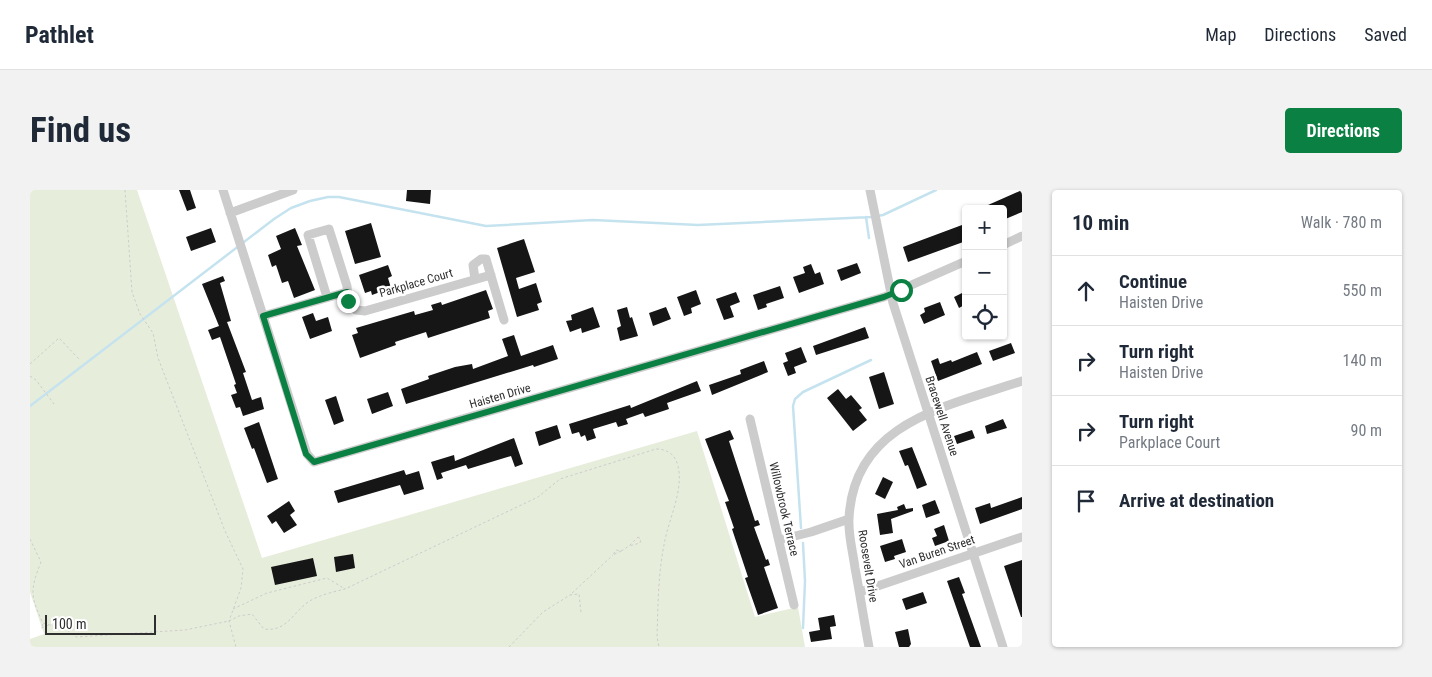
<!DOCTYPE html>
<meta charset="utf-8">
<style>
:root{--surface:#fff;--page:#f2f2f3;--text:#1f2937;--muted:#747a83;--line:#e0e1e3;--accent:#0b8043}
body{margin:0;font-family:"Roboto Condensed",sans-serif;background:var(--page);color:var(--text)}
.controls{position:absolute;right:15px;top:15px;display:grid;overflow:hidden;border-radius:5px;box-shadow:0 1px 4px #0004}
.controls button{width:45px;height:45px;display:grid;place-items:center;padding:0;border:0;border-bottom:1px solid var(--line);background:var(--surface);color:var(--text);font:25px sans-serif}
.scale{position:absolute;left:15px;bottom:12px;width:111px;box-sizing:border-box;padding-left:5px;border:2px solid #2f2f2f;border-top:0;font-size:14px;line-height:18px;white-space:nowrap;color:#2f2f2f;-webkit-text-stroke:4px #fff;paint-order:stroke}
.stop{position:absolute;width:15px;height:15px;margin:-11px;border:4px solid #0b8043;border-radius:50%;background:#fff}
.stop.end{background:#0b8043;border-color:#fff;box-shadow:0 1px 5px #0008}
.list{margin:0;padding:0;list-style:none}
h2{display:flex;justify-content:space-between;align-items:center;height:65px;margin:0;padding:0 20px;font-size:21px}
h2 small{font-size:16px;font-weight:400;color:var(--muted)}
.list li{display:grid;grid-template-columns:32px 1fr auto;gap:15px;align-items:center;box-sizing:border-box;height:70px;padding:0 20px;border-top:1px solid var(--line)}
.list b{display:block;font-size:19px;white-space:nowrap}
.list p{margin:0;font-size:16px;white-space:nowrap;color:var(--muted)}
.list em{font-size:16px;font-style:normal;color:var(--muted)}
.icon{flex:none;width:28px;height:28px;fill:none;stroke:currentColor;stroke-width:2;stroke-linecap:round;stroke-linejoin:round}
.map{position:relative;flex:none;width:992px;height:457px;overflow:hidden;border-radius:5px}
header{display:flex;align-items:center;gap:30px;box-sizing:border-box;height:70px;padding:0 25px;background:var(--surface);border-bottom:1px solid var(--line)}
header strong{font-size:24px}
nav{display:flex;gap:28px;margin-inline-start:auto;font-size:18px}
.intro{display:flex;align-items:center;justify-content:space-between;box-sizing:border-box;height:120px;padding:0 30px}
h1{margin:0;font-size:35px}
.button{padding:12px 22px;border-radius:5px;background:var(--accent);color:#fff;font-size:18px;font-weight:700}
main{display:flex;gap:30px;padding:0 30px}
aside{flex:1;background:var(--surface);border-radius:5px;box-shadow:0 1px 4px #0004}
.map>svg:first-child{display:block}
.green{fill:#e7eddb}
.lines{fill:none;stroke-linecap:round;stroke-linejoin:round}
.stream{stroke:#c5e3ef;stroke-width:2.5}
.building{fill:#161616}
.path{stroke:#ccc;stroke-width:1;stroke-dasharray:2.5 2.5;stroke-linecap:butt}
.street{stroke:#ccc;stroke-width:9}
.route{stroke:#0b8043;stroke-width:6}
.labels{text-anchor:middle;stroke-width:5;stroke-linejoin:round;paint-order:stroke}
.street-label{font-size:12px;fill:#2f2f2f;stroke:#fff}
</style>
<header>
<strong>Pathlet</strong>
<nav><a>Map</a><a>Directions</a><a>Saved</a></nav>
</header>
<div class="intro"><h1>Find us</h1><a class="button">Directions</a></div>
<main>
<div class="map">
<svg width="992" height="457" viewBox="0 0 992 457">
<rect width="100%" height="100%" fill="#fff"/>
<path class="green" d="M0,0H107L232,368L667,241L725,427L768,417L775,457H0V449L14,444L0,402Z"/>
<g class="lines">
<path class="stream" d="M836,27L839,48
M0,216L244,29L261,18L280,11L298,7H309L456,36L563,30L668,35L841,27L853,25L906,0
M771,338L763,216L765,209L773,202L841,170
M773,353L775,391L773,438"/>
</g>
<path class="building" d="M149,0H160L166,18L157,21Z
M377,0H401L400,14L376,11Z
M992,0V22L973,30V19H949Z
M341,33L351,67L325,74L315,41Z
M932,35H936V51L878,72L873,57Z
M181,38L186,52L161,61L156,47Z
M265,38L272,55L267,56L285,100L264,108L258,91L252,93L246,75L242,77L238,65L251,59L246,46Z
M494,49L505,82L486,88L489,99L506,93L512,112L507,114L509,120L487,127L467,58Z
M827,73L831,83L811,91L807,80Z
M781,74L785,84L790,82L794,94L769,103L763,87L775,83L773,77Z
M358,75L362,86L358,88L361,98L342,105L341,101L335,103L329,85Z
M193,86L195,91L190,93L201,131L197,132L216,182L213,183L222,210L231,207L234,219L213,226L210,217L206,218L201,205L207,203L204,195L206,194L190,147L182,150L178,140L189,136L172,94Z
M750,96L754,108L736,114L737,117L728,120L723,105Z
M456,100L463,119L458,121L460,128L398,148L396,142L365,152L366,155L330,168L322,145L328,143L326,138L384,121L385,125L403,120L401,115L411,112L412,115Z
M666,100L671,114L661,118L662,123L654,126L647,107Z
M936,101V114L929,118L924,107Z
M706,102L710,112L700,116L704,127L694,130L686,109Z
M910,112L915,125L894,134L890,125L895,122L894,118Z
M563,117L570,137L552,143L551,138L540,142L536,131L542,130L541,125Z
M597,117L600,128L602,127L608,146L590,151L587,138L591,136L587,120Z
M636,117L641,129L623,136L619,123Z
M283,123L286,131L298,127L302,141L280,149L272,127Z
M835,137L839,148L786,165L783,156Z
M484,145L491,166L523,155L528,169L504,177L503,175L376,214L371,199L399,189L398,186L425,177L442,174L443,179L478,166L472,149Z
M981,153L985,163L963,171L959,161Z
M771,157L777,172L764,177L766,183L758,186L753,173L758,171L755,163Z
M947,162L952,174L908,191L901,171L908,168L910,174L921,170L922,172Z
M734,171L738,182L682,205L679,195L711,184L710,180Z
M854,182L864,214L849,219L839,187Z
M667,191L671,201L637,213L639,219L615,227L613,223L596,229L598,234L588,237L586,232L563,239L566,248L557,251L555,245L551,247L549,242L542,244L539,234L600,215L601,218Z
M808,199L816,209L821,205L832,218L829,220L837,230L823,241L797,208Z
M358,202L363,216L342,224L337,209Z
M306,206L314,231L304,235L295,210Z
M973,229L977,238L957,244L955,236Z
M229,232L248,289L237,293L224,258L222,259L214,238Z
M527,235L531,248L509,256L505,242Z
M700,240L704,249L699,251L725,331L728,330L730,335L724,337L736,370L738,369L740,375L734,377L748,418L728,425L715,388L718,387L702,339L704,338L695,312L699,311L675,249Z
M942,240L945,248L927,254L924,246Z
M484,248L493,274L485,277L481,266L438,279L436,275L411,283L413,288L407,290L401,272L424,265L425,271Z
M882,257L897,295L887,299L878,275L875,276L869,261Z
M374,280L376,285L389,281L394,299L374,305L370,295L308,313L304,301Z
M853,287L863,292L855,309L845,304Z
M992,307V319L950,334L945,318L960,313L961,318Z
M905,310L910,323L896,328L892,315Z
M259,311L265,321L260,325L267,335L254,343L246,331L242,334L237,326Z
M874,314L876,319L883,318V321L861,329L863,343L850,345L847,324L868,320L867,317Z
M914,335L919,351L905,356L902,348L907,346L904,339Z
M872,349L876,362L864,366L865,369L855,372L850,356Z
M323,364L325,378L306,382L304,367Z
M283,368L287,386L245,395L241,377Z
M992,370V427H991L974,376Z
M929,387L935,403L932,404L951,457H940L917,391Z
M893,402L897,413L876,420L872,409Z
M804,425L806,436L800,437L802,449L781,452L779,442L790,440L788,428Z
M878,439L881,454L879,457H869L865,442Z"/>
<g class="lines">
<path class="path" d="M95,0L102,102L110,124L123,143L128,168L195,341L213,379L211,398L199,431L206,457
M0,174L29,148L49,169
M0,186L6,190L24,214
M608,347L611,349L610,353L599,356Z
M0,349L11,372C0,400 0,406 13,433L37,440L46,447L155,440L199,431L209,426L222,424L234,439C256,442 262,424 278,412C289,405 303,402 315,399L508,307L530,289L626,259C637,259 645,264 648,276C654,301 638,330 634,355C628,385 628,417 627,447L629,457
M591,361L583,365L586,360L591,361L599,356
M203,419L237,403L297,388L315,399
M551,422L549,404L540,405L583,365
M13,434L11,438L19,435
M479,457L513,422L540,405"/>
<path class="street" d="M193,0L277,264L284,272L854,107L936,71
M840,0L863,113L973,457
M200,23L263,0
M973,55L992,46
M445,89L443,75L451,69H456L474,130
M297,107L278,45L299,39L317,96L318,111L326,120L335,121L461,85
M233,126L317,102
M720,229L764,415
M749,350L781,342L819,329
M830,402L992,347
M839,457C834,431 830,404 825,378C823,362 818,345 819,329C823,232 918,216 992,191"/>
</g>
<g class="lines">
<path class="route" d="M318,111L317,102L233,126L276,264L284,272L854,107L871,100"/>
</g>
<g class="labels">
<g class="street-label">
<text transform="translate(386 93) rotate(-16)" y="4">Parkplace Court</text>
<text transform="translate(470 206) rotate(-16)" y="4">Haisten Drive</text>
<text transform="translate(912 226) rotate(72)" y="4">Bracewell Avenue</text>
<text transform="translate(754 319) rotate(77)" y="4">Willowbrook Terrace</text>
<text transform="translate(907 362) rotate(-19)" y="4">Van Buren Street</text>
<text transform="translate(838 376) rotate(81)" y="4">Roosevelt Drive</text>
</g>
</g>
</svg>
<div class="controls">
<button>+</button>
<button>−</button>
<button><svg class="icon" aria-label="locate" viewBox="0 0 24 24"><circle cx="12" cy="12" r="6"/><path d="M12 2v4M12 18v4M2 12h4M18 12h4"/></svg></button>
</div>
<div class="scale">100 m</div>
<div class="stop" style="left:871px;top:100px"></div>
<div class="stop end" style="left:318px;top:111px"></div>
</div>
<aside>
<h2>10 min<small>Walk · 780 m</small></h2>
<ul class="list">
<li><svg class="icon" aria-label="ahead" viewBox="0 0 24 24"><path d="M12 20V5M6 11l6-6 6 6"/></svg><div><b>Continue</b><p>Haisten Drive</p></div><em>550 m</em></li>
<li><svg class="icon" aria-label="right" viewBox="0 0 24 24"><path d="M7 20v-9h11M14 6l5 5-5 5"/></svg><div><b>Turn right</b><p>Haisten Drive</p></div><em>140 m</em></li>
<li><svg class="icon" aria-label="right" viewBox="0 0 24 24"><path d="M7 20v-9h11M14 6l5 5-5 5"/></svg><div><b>Turn right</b><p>Parkplace Court</p></div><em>90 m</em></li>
<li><svg class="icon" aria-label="arrive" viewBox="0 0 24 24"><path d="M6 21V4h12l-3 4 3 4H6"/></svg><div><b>Arrive at destination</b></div></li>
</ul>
</aside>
</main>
